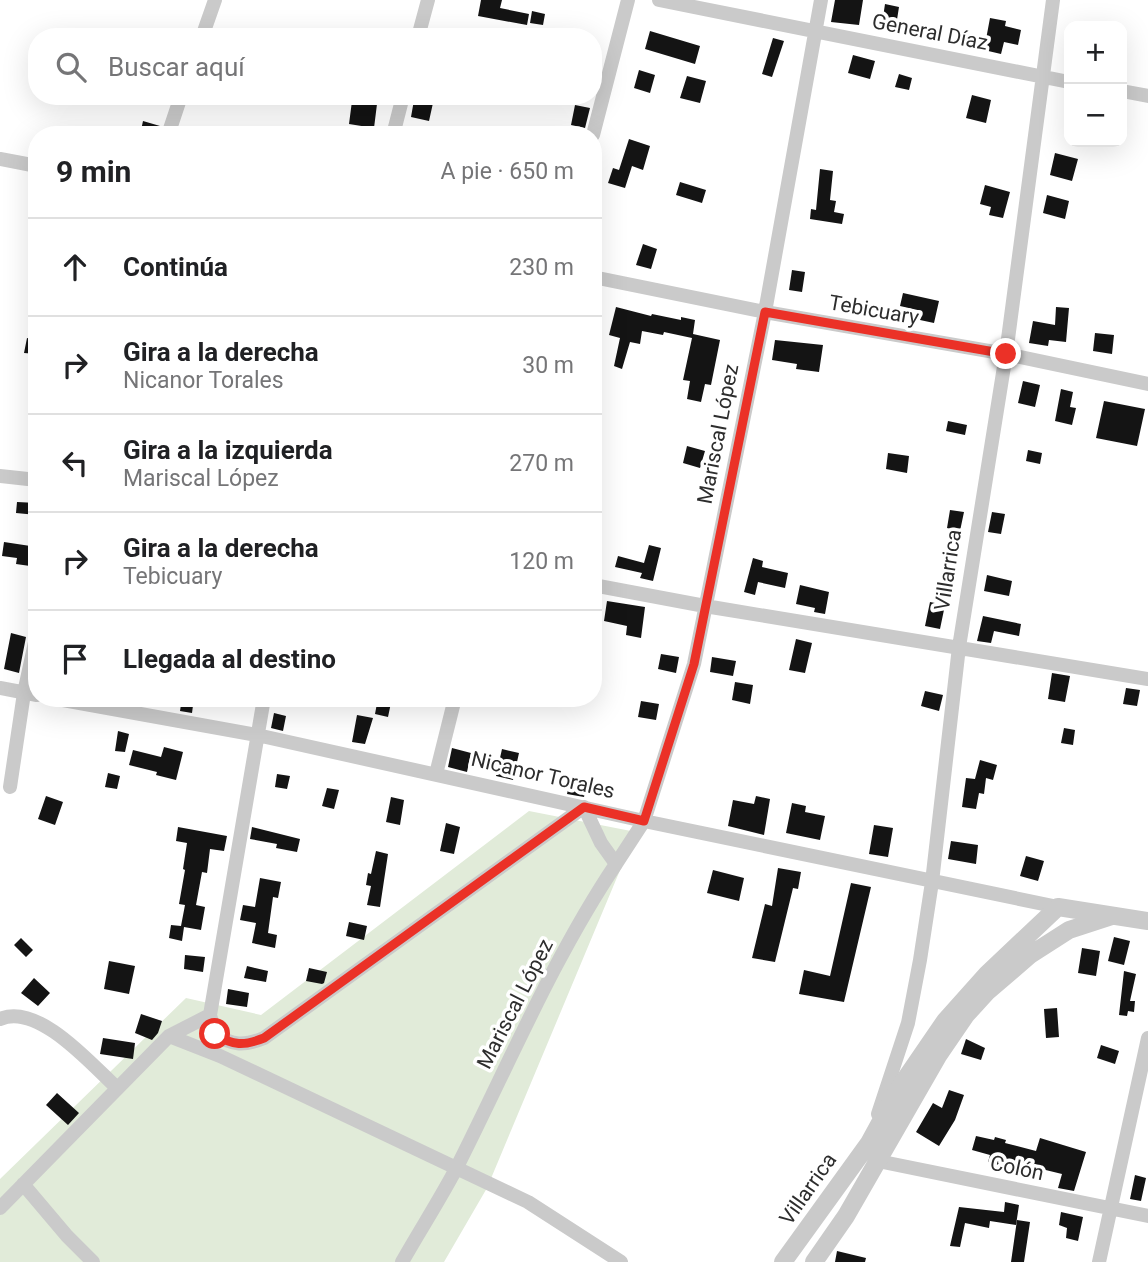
<!DOCTYPE html>
<html lang="es">
<meta charset="utf-8">
<style>
:root{--surface:#fff;--page:#f2f2f2;--text:#202124;--muted:#757577;--line:#e0e0e0}
body{margin:0;font-family:Roboto,sans-serif;background:var(--page);color:var(--text)}
.controls{position:absolute;right:21px;top:21px;display:grid;overflow:hidden;border-radius:14px;box-shadow:0 7px 28px #0002}
.controls button{width:63px;height:63px;display:grid;place-items:center;padding:0;border:0;border-bottom:2px solid var(--line);background:var(--surface);color:var(--text);font:35px sans-serif}
.stop{position:absolute;width:21px;height:21px;margin:-16px;border:5px solid #eb3127;border-radius:50%;background:#fff}
.stop.end{background:#eb3127;border-color:#fff;box-shadow:0 2px 7px #0008}
.list{margin:0;padding:0;list-style:none}
h2{display:flex;justify-content:space-between;align-items:center;height:91px;margin:0;padding:0 28px;font-size:30px}
h2 small{font-size:23px;font-weight:400;color:var(--muted)}
.list li{display:grid;grid-template-columns:46px 1fr auto;gap:21px;align-items:center;box-sizing:border-box;height:98px;padding:0 28px;border-top:2px solid var(--line)}
.list b{display:block;font-size:26px;white-space:nowrap}
.list p{margin:0;font-size:23px;white-space:nowrap;color:var(--muted)}
.list em{font-size:23px;font-style:normal;color:var(--muted)}
.icon{flex:none;width:38px;height:38px;fill:none;stroke:currentColor;stroke-width:2;stroke-linecap:round;stroke-linejoin:round}
.map{position:relative;flex:none;width:1148px;height:1262px;overflow:hidden}
.search{position:absolute;background:var(--surface);box-shadow:0 7px 28px #0002;left:28px;top:28px;width:574px;height:77px;display:flex;align-items:center;gap:18px;box-sizing:border-box;padding:0 24px;border-radius:28px;color:var(--muted);font-size:26px}
.panel{position:absolute;background:var(--surface);box-shadow:0 7px 28px #0002;left:28px;top:126px;width:574px;height:581px;border-radius:28px}
.map>svg:first-child{display:block}
.green{fill:#e1ebd9}
.building{fill:#141414}
.lines{fill:none;stroke-linecap:round;stroke-linejoin:round}
.minor{stroke:#cacaca;stroke-width:14}
.tertiary{stroke:#cacaca;stroke-width:18}
.route{stroke:#eb3127;stroke-width:9}
.labels{text-anchor:middle;stroke-width:7;stroke-linejoin:round;paint-order:stroke}
.street-label{font-size:21px;fill:#2d2d2d;stroke:#fff}
</style>
<div class="map">
<svg width="1148" height="1262" viewBox="0 0 1148 1262">
<rect width="100%" height="100%" fill="#fff"/>
<path class="green" d="M529,811L636,832L487,1188L444,1262H0V1179L186,998L261,1015Z"/>
<path class="building" d="M481,0H502L500,8L529,14L527,25L478,16Z
M835,0H863L859,25L831,22Z
M885,4L899,7L896,26L882,24Z
M532,11L545,14L543,25L530,23Z
M990,18L1006,21L1005,26L1021,30L1018,45L1004,42L1001,54L984,50Z
M650,31L700,46L695,64L645,49Z
M773,38L784,41L772,77L762,74Z
M853,55L875,61L870,79L848,73Z
M639,70L655,75L650,93L634,88Z
M899,74L912,78L909,90L895,87Z
M687,76L706,81L700,103L680,98Z
M972,95L991,100L986,123L966,118Z
M360,96H378L374,128L349,124L352,101L358,102Z
M414,100L433,103L429,121L411,117Z
M575,105L590,108L585,128L571,125Z
M143,121L160,126L158,135H140Z
M629,139L650,146L643,170L632,166L625,188L608,183L613,168L619,170Z
M1055,153L1078,159L1072,181L1050,175Z
M820,169L833,171L830,200L836,201L834,212L844,214L842,224L810,219L811,209L816,210Z
M680,182L706,190L702,203L676,195Z
M985,185L1010,192L1003,218L989,215L991,207L980,204Z
M1047,195L1069,201L1065,219L1043,213Z
M643,244L657,249L651,269L636,265Z
M792,270L805,272L802,292L789,290Z
M903,293L939,301L934,323L920,320L922,311L900,306Z
M616,307L651,316L652,314L681,320V317L695,320L693,334L720,340L711,385L705,384L701,402L687,399L690,381L683,380L692,338L664,332L663,335L642,331L640,344L630,342L622,369L614,366L620,338L609,335Z
M1056,307L1069,308L1066,342L1049,340L1048,346L1029,343L1033,321L1055,325Z
M1095,333L1114,335L1112,354L1093,351Z
M27,338L37,340V354L24,353Z
M775,340L823,345L819,372L796,369L797,364L772,360Z
M1023,381L1040,385L1035,407L1018,403Z
M1061,389L1073,392L1070,407L1076,408L1072,425L1055,421Z
M1104,401L1145,409L1137,446L1096,438Z
M948,421L967,425L965,435L946,431Z
M687,446L705,451L700,468L683,463Z
M1028,450L1042,453L1040,464L1026,461Z
M888,453L909,456L907,473L886,469Z
M17,502L37,503V515L16,513Z
M950,510L964,512L960,531L947,528Z
M992,512L1005,514L1001,534L988,532Z
M4,542L37,547V567L16,564L17,558L2,556Z
M649,545L661,548L653,581L640,578L642,573L615,567L618,556L644,563Z
M753,558L763,561L762,567L788,573L785,588L758,582L755,595L744,592Z
M987,575L1012,581L1009,596L984,591Z
M800,585L829,592L825,614L814,612L815,608L796,604Z
M607,601L645,607L641,638L626,635L627,626L604,621Z
M930,602L945,605L940,629L925,626Z
M983,616L1021,624L1019,636L994,631L991,643L977,641Z
M11,633L26,637L19,673L4,669Z
M796,639L812,643L805,673L789,670Z
M661,654L679,657L676,673L658,669Z
M712,657L736,661L733,676L710,672Z
M1052,673L1070,676L1065,702L1048,699Z
M735,682L753,685L750,704L732,700Z
M1126,688L1140,690L1137,706L1123,704Z
M925,691L943,695L939,711L921,706Z
M182,698H194L192,713L180,711Z
M378,698H392L388,717L375,714Z
M641,701L659,704L656,720L638,717Z
M274,713L286,716L283,731L271,728Z
M357,715L373,718L365,744L352,742Z
M1064,728L1075,730L1073,745L1061,743Z
M118,731L129,734L125,752L115,751Z
M164,747L183,752L176,780L156,775L157,772L129,765L133,750L161,757Z
M452,748L471,753L467,772L448,767Z
M502,749L519,753L513,780L496,776Z
M980,760L997,765L993,780L986,778L984,794L979,793L976,809L962,807L966,778L975,779Z
M108,773L120,776L117,789L105,787Z
M277,774L290,776L287,789L275,787Z
M569,785L586,789L584,797L567,794Z
M327,788L339,790L334,809L322,806Z
M46,796L63,802L55,825L38,819Z
M756,796L770,799L764,835L728,826L733,800L754,804Z
M391,797L404,800L400,825L386,822Z
M792,803L806,806L805,812L825,816L820,840L786,833Z
M446,823L460,827L454,854L440,851Z
M874,825L893,828L888,857L869,854Z
M178,827L227,836L224,851L210,849L207,873L202,872L196,905L205,907L201,930L184,927L182,941L169,938L171,925L181,926L185,905L179,904L185,870L183,869L187,843L176,841Z
M252,827L300,839L297,852L276,848L277,844L250,839Z
M951,841L978,845L976,864L948,859Z
M376,851L388,854L380,907L367,905L371,886L366,885L368,873L371,874Z
M1026,856L1044,861L1038,881L1020,876Z
M778,868L801,872L798,889L793,888L775,962L752,958L765,904L772,906Z
M713,870L744,878L739,901L707,893Z
M260,878L281,882L278,898L273,897L268,933L277,935L275,948L252,943L256,923L240,920L243,905L255,907Z
M851,883L871,887L844,1002L799,994L804,970L830,976Z
M349,922L367,926L364,940L346,936Z
M1114,937L1130,941L1124,965L1108,961Z
M21,938L33,950L26,957L14,945Z
M1082,948L1100,951L1096,976L1078,973Z
M185,955L205,957L203,972L184,969Z
M109,961L135,966L129,994L104,989Z
M247,966L268,971L266,982L244,978Z
M309,968L327,972L324,983L322,984L306,981Z
M1124,971L1136,974L1130,1001H1135L1134,1012L1128,1011L1127,1016L1119,1015Z
M34,978L50,993L38,1006L21,993Z
M228,989L249,993L247,1007L226,1004Z
M1057,1008L1059,1037L1046,1038L1044,1009Z
M141,1014L162,1021L158,1033L152,1040L135,1033Z
M103,1038L135,1043L133,1059L100,1054Z
M966,1039L985,1048L981,1060L961,1054Z
M1101,1045L1119,1051L1115,1064L1097,1058Z
M949,1090L964,1095L955,1120L939,1146L916,1132L933,1103L942,1108Z
M57,1093L79,1113L68,1125L46,1105Z
M976,1136L994,1140L995,1137L1006,1140L1005,1143L1036,1151L1040,1138L1086,1152L1074,1191L1058,1188L1062,1174L1001,1159L999,1165L988,1162L990,1155L972,1150Z
M1135,1175L1146,1178L1141,1201L1130,1199Z
M1005,1202L1019,1205L1016,1225L990,1221L989,1228L965,1223L960,1247L950,1246L959,1207L1004,1212Z
M1061,1212L1083,1217L1078,1241L1066,1238L1067,1228L1059,1225Z
M1017,1220L1030,1222L1024,1262H1011Z
M837,1251L866,1258L865,1262H835Z"/>
<g class="lines">
<path class="minor" d="M659,0L1069,82
M202,37L215,0
M418,37L428,0
M1122,91L1148,96
M168,135L181,96
M393,135L403,96
M593,135L628,0
M0,159L37,166
M593,277L765,312L1006,354L1148,384
M0,476L37,480
M593,585L705,606L1148,679
M0,688L37,695
M52,698L257,735L644,821L1058,907
M264,698L210,1015L215,1034C233,1046 244,1046 264,1038L584,807L601,843L616,864C553,958 509,1064 458,1165C441,1198 420,1230 402,1262
M436,774L455,698
M10,787L24,693L37,633
M616,864L644,821L694,664L765,312L821,0
M0,1019C38,1002 92,1065 117,1088
M169,1036L220,1056L528,1202L621,1262
M878,1114L908,1023L920,960L932,882L959,647L1006,354L1053,0
M873,1152L878,1161L1148,1216
M23,1184L67,1236L93,1262
M0,1208L169,1036L210,1015
M1099,1262L1148,1038"/>
<path class="tertiary" d="M783,1262L869,1143L899,1088L945,1021L987,974L1058,907L1148,921
M814,1262L846,1216L938,1056L966,1015L987,992L1030,955L1069,930L1112,916"/>
</g>
<g class="lines">
<path class="route" d="M215,1034C233,1046 244,1046 264,1038L584,807L644,821L694,664L765,312L1006,354"/>
</g>
<g class="labels">
<g class="street-label">
<text transform="translate(930 32) rotate(11)" y="7">General Díaz</text>
<text transform="translate(874 310) rotate(10)" y="7">Tebicuary</text>
<text transform="translate(718 434) rotate(-79)" y="7">Mariscal López</text>
<text transform="translate(948 570) rotate(-81)" y="7">Villarrica</text>
<text transform="translate(543 775) rotate(13)" y="7">Nicanor Torales</text>
<text transform="translate(515 1004) rotate(-63)" y="7">Mariscal López</text>
<text transform="translate(1017 1168) rotate(12)" y="7">Colón</text>
<text transform="translate(808 1189) rotate(-55)" y="7">Villarrica</text>
</g>
</g>
</svg>
<div class="controls">
<button>+</button>
<button>−</button>
</div>
<div class="stop" style="left:215px;top:1034px"></div>
<div class="stop end" style="left:1006px;top:354px"></div>
<div class="search"><svg class="icon" aria-label="search" viewBox="0 0 24 24"><circle cx="10" cy="10" r="6"/><path d="M15 15l6 6"/></svg>Buscar aquí</div>
<section class="panel">
<h2>9 min<small>A pie · 650 m</small></h2>
<ul class="list">
<li><svg class="icon" aria-label="ahead" viewBox="0 0 24 24"><path d="M12 20V5M6 11l6-6 6 6"/></svg><div><b>Continúa</b></div><em>230 m</em></li>
<li><svg class="icon" aria-label="right" viewBox="0 0 24 24"><path d="M7 20v-9h11M14 6l5 5-5 5"/></svg><div><b>Gira a la derecha</b><p>Nicanor Torales</p></div><em>30 m</em></li>
<li><svg class="icon" aria-label="left" viewBox="0 0 24 24"><path d="M17 20v-9H6M10 6l-5 5 5 5"/></svg><div><b>Gira a la izquierda</b><p>Mariscal López</p></div><em>270 m</em></li>
<li><svg class="icon" aria-label="right" viewBox="0 0 24 24"><path d="M7 20v-9h11M14 6l5 5-5 5"/></svg><div><b>Gira a la derecha</b><p>Tebicuary</p></div><em>120 m</em></li>
<li><svg class="icon" aria-label="arrive" viewBox="0 0 24 24"><path d="M6 21V4h12l-3 4 3 4H6"/></svg><div><b>Llegada al destino</b></div></li>
</ul>
</section>
</div>
